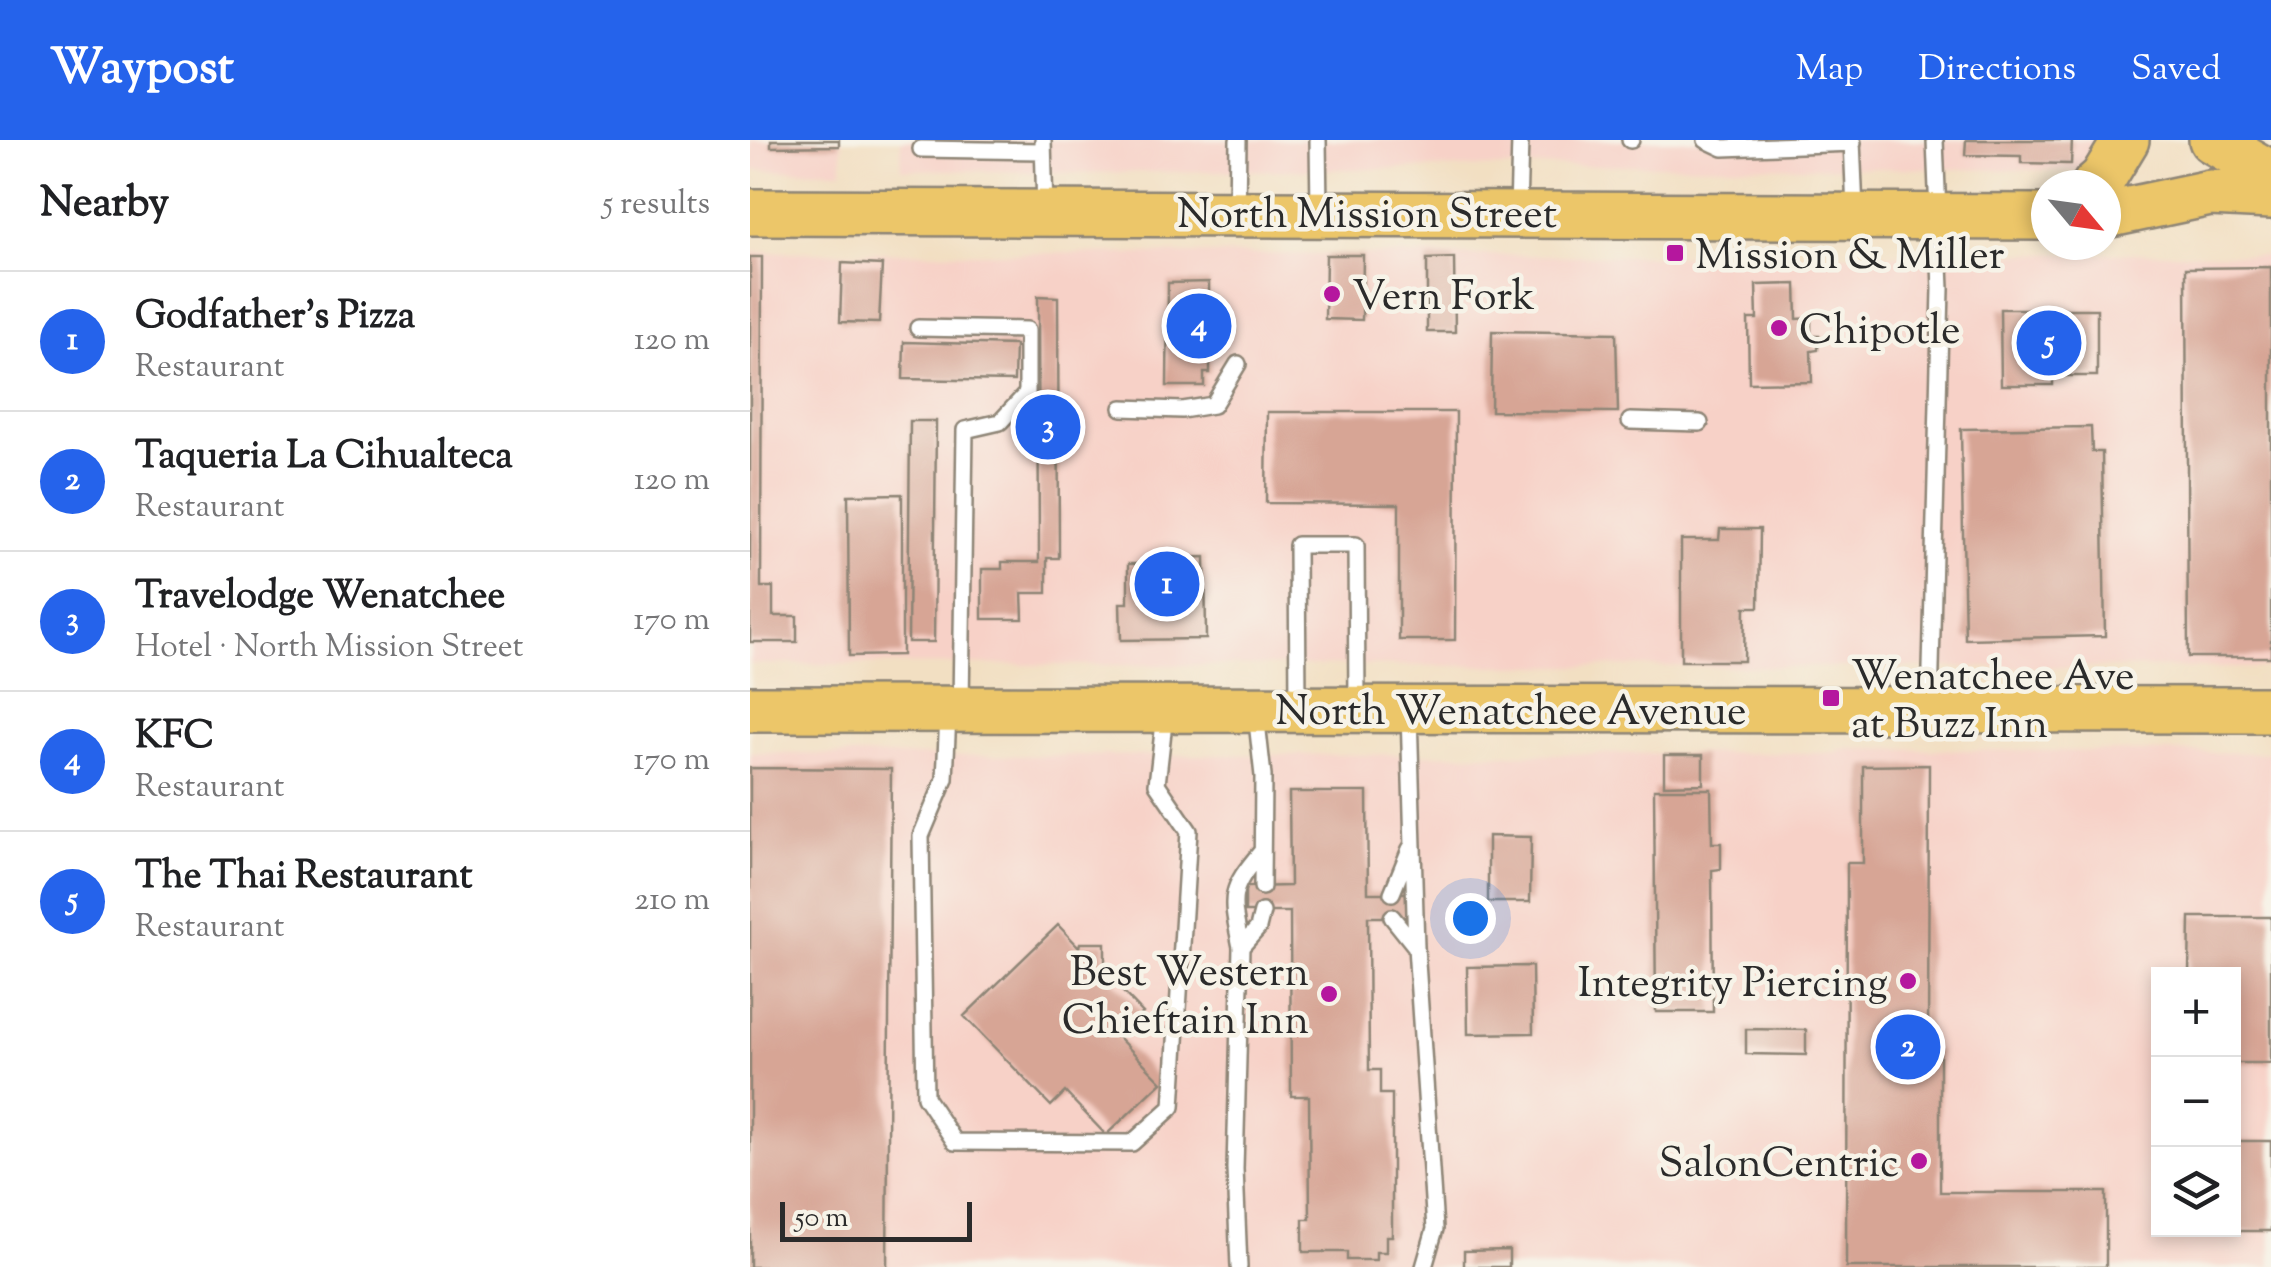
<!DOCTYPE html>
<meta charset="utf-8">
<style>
:root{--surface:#fff;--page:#f2f2f2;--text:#202124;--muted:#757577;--line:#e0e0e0;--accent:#2563eb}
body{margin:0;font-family:"Sorts Mill Goudy",serif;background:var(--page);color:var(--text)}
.controls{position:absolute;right:30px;bottom:30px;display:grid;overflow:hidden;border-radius:0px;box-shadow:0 5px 15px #0003}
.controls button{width:90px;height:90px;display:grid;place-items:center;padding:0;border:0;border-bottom:2px solid var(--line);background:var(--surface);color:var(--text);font:50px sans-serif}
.compass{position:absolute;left:1281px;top:30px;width:90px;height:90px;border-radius:50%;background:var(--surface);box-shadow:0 5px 15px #0003;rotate:119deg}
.scale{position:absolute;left:30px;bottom:25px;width:192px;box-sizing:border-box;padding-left:10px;border:5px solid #2b2b2b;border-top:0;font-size:28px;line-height:35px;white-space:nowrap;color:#2b2b2b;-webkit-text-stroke:8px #f7f3e8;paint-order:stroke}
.you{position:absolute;left:720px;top:778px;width:35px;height:35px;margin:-25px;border:8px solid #fff;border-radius:50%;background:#1a73e8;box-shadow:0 0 0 15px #1a73e833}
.badge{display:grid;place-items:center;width:65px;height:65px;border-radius:50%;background:var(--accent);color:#fff;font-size:32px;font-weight:700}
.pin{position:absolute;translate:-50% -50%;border:5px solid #fff;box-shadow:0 2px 10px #0006}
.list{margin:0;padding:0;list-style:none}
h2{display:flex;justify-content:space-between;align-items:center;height:130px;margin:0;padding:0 40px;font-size:42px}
h2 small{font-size:32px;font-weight:400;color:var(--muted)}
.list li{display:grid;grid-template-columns:65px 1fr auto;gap:30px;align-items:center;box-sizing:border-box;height:140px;padding:0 40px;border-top:2px solid var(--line)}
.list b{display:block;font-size:38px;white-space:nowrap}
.list p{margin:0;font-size:32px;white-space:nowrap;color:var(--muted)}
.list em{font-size:32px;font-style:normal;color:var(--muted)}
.icon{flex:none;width:55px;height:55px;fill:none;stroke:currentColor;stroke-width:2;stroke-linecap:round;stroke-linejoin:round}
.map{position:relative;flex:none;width:1521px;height:1127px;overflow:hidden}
header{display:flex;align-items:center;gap:60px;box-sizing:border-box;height:140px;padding:0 50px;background:var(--accent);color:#fff}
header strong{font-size:48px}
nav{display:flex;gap:55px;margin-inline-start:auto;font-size:35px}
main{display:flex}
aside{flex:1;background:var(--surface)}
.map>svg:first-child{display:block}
.built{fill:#f7d1c7;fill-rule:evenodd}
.building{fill:#d7a595}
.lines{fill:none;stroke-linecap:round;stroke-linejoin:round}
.lane-casing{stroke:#8e8576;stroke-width:20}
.primary-casing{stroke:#8e8576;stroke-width:50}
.lane{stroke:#fff;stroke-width:15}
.primary{stroke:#ecc669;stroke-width:45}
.poi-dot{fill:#b5179e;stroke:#f7f3e8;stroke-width:4}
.labels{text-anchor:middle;stroke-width:9;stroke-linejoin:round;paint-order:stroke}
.street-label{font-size:42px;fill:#2b2b2b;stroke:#f7f3e8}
.poi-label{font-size:42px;fill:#2b2b2b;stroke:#f7f3e8;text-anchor:start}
</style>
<header>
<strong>Waypost</strong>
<nav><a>Map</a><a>Directions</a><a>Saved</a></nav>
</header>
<main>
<aside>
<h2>Nearby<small>5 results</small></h2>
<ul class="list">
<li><span class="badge">1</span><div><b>Godfather's Pizza</b><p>Restaurant</p></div><em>120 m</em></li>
<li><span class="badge">2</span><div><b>Taqueria La Cihualteca</b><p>Restaurant</p></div><em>120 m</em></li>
<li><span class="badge">3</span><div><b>Travelodge Wenatchee</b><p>Hotel · North Mission Street</p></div><em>170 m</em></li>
<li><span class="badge">4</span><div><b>KFC</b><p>Restaurant</p></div><em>170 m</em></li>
<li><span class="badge">5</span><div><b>The Thai Restaurant</b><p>Restaurant</p></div><em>210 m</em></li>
</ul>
</aside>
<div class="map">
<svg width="1521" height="1127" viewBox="0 0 1521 1127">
<rect width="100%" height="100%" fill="#f7f3e8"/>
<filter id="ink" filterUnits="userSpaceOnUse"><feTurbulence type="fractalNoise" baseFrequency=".01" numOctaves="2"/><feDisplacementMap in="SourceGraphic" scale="20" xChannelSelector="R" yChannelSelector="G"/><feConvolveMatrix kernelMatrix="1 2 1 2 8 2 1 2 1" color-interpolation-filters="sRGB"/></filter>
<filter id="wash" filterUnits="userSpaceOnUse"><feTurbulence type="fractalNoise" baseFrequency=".0048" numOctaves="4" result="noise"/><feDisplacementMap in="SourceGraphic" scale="40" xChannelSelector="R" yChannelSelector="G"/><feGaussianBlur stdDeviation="2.25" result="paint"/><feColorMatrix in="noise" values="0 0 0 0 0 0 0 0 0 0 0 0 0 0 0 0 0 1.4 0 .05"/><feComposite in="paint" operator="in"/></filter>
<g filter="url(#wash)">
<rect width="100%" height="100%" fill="#f2dfc2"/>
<path class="built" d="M0,0H92V31L0,30Z
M151,0H1354L1335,31L905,25L332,33L151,29Z
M0,112L922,116L1430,113L1521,116V528L0,524Z
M1090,609L1521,613V1127H0V613L155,616L1089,613ZM1408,834H1484V1090H1408Z"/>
<g id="blocks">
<path class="building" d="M21,0H89V6L21,7Z
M1216,0H1322L1321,24L1271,23V16L1215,15Z
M576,115H613L612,180L575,179Z
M0,117H12L11,447H23V476H47V502H0Z
M704,118L705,192H677V119Z
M92,123L132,125L129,183L90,182Z
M1521,127V517H1438L1436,128Z
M459,142V173H480V200H460V233H454V246H417L418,143Z
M1046,144L1047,179L1061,178V196H1069L1068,210L1061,211L1062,242L999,243L998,179H1007L1006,145Z
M288,156L308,157L309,418H297V453H272L273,479H232V429H252V422H289Z
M1250,169H1347V236H1303V245H1251Z
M742,191L866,193L868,272L741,271Z
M154,202L265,205L264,241L153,239Z
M517,272H706L705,500H649V364L516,363Z
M160,281H186L184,502H158Z
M1341,287L1342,312H1352L1355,496L1215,499L1211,289Z
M152,354V515L99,516L98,355Z
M970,389H1010L1009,467H995L994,521H931V400H969Z
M455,417L456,499L371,500L370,463H378V424H412V418Z
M914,615H953V644L914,645Z
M1179,625L1178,910H1190V1052H1356V1127H1096L1097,723H1113V626Z
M0,628L141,629L137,1127H0Z
M904,649H961L962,703H971V729L962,730L963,872H906Z
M539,652H617L618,753H658V777H618L619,930H630V954H642V1096H636V1112H626V1120H597V1112H553V1079H560L559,956H541L540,772H495V747L540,746Z
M738,696L781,697L780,762H738Z
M1440,777H1521V923H1484V834H1439Z
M308,785L329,807L330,803H355V833L393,873L368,897L412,942L356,995L315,952L301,966L214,876Z
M782,826L783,893L718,894L717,827Z
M996,889L1056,890V915L996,914Z
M1484,1001H1521V1091H1484Z
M759,1110V1127H714V1111Z"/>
</g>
</g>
<g filter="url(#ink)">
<use href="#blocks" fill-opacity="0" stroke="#8e8576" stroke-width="2.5"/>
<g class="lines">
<g class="lane-casing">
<path id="lane" d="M293,0L295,71
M568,0L569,68
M880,0H881
M956,0L973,8L1103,3
M1102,0L1105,71
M171,9L293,11
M487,71L488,0
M768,71L770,0
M168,188L277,190V253L250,282L215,290L211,565
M372,268L432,270L463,265L488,224
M880,281L950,283
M1180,566L1191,149L1185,0
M548,567L547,405H606L607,565
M506,573L513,636L512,747
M659,573L666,807L685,1089L674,1127
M198,574L195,639L171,696L175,957L205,1002L382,1003L422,967L439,691L407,644L415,574
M642,753L660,709
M642,777L666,807
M491,807C481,757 477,752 511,712
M489,1127L485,1029L491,807L508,788L512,772"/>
</g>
<g class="primary-casing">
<path id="primary" d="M1462,0L1521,34
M1345,45L1353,38L1376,0
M0,72L1296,77
M1356,75L1460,53L1521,56
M0,569L1521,570"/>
</g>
<use href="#lane" class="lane"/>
<use href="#primary" class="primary"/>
</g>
</g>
<g class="poi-dot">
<rect x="915" y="103" width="20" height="20" rx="5"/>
<circle cx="582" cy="154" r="10"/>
<circle cx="1029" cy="188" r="10"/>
<rect x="1071" y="548" width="20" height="20" rx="5"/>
<circle cx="1158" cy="841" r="10"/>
<circle cx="579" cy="854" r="10"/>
<circle cx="1169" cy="1021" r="10"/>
</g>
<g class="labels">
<g class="street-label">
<text x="617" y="87">North Mission Street</text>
<text x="761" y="584">North Wenatchee Avenue</text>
</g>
<g class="poi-label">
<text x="945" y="128">Mission &amp; Miller</text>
<text x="602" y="169">Vern Fork</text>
<text x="1049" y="203">Chipotle</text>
<text x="1101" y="549">Wenatchee Ave<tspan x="1101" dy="48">at Buzz Inn</tspan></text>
<text x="559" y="845" text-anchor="end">Best Western<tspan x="559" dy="48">Chieftain Inn</tspan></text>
<text x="1138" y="856" text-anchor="end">Integrity Piercing</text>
<text x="1149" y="1036" text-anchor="end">SalonCentric</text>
</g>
</g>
</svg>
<div class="controls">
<button>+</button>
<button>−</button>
<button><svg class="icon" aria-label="layers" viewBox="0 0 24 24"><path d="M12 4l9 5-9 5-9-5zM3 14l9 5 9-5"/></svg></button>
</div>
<svg class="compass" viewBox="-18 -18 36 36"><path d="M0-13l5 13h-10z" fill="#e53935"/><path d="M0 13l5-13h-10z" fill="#757577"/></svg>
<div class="scale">50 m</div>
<div class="you"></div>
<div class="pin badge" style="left:417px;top:444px">1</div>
<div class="pin badge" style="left:1158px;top:907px">2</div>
<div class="pin badge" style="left:298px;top:287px">3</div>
<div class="pin badge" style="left:449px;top:186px">4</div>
<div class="pin badge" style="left:1299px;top:203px">5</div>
</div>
</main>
